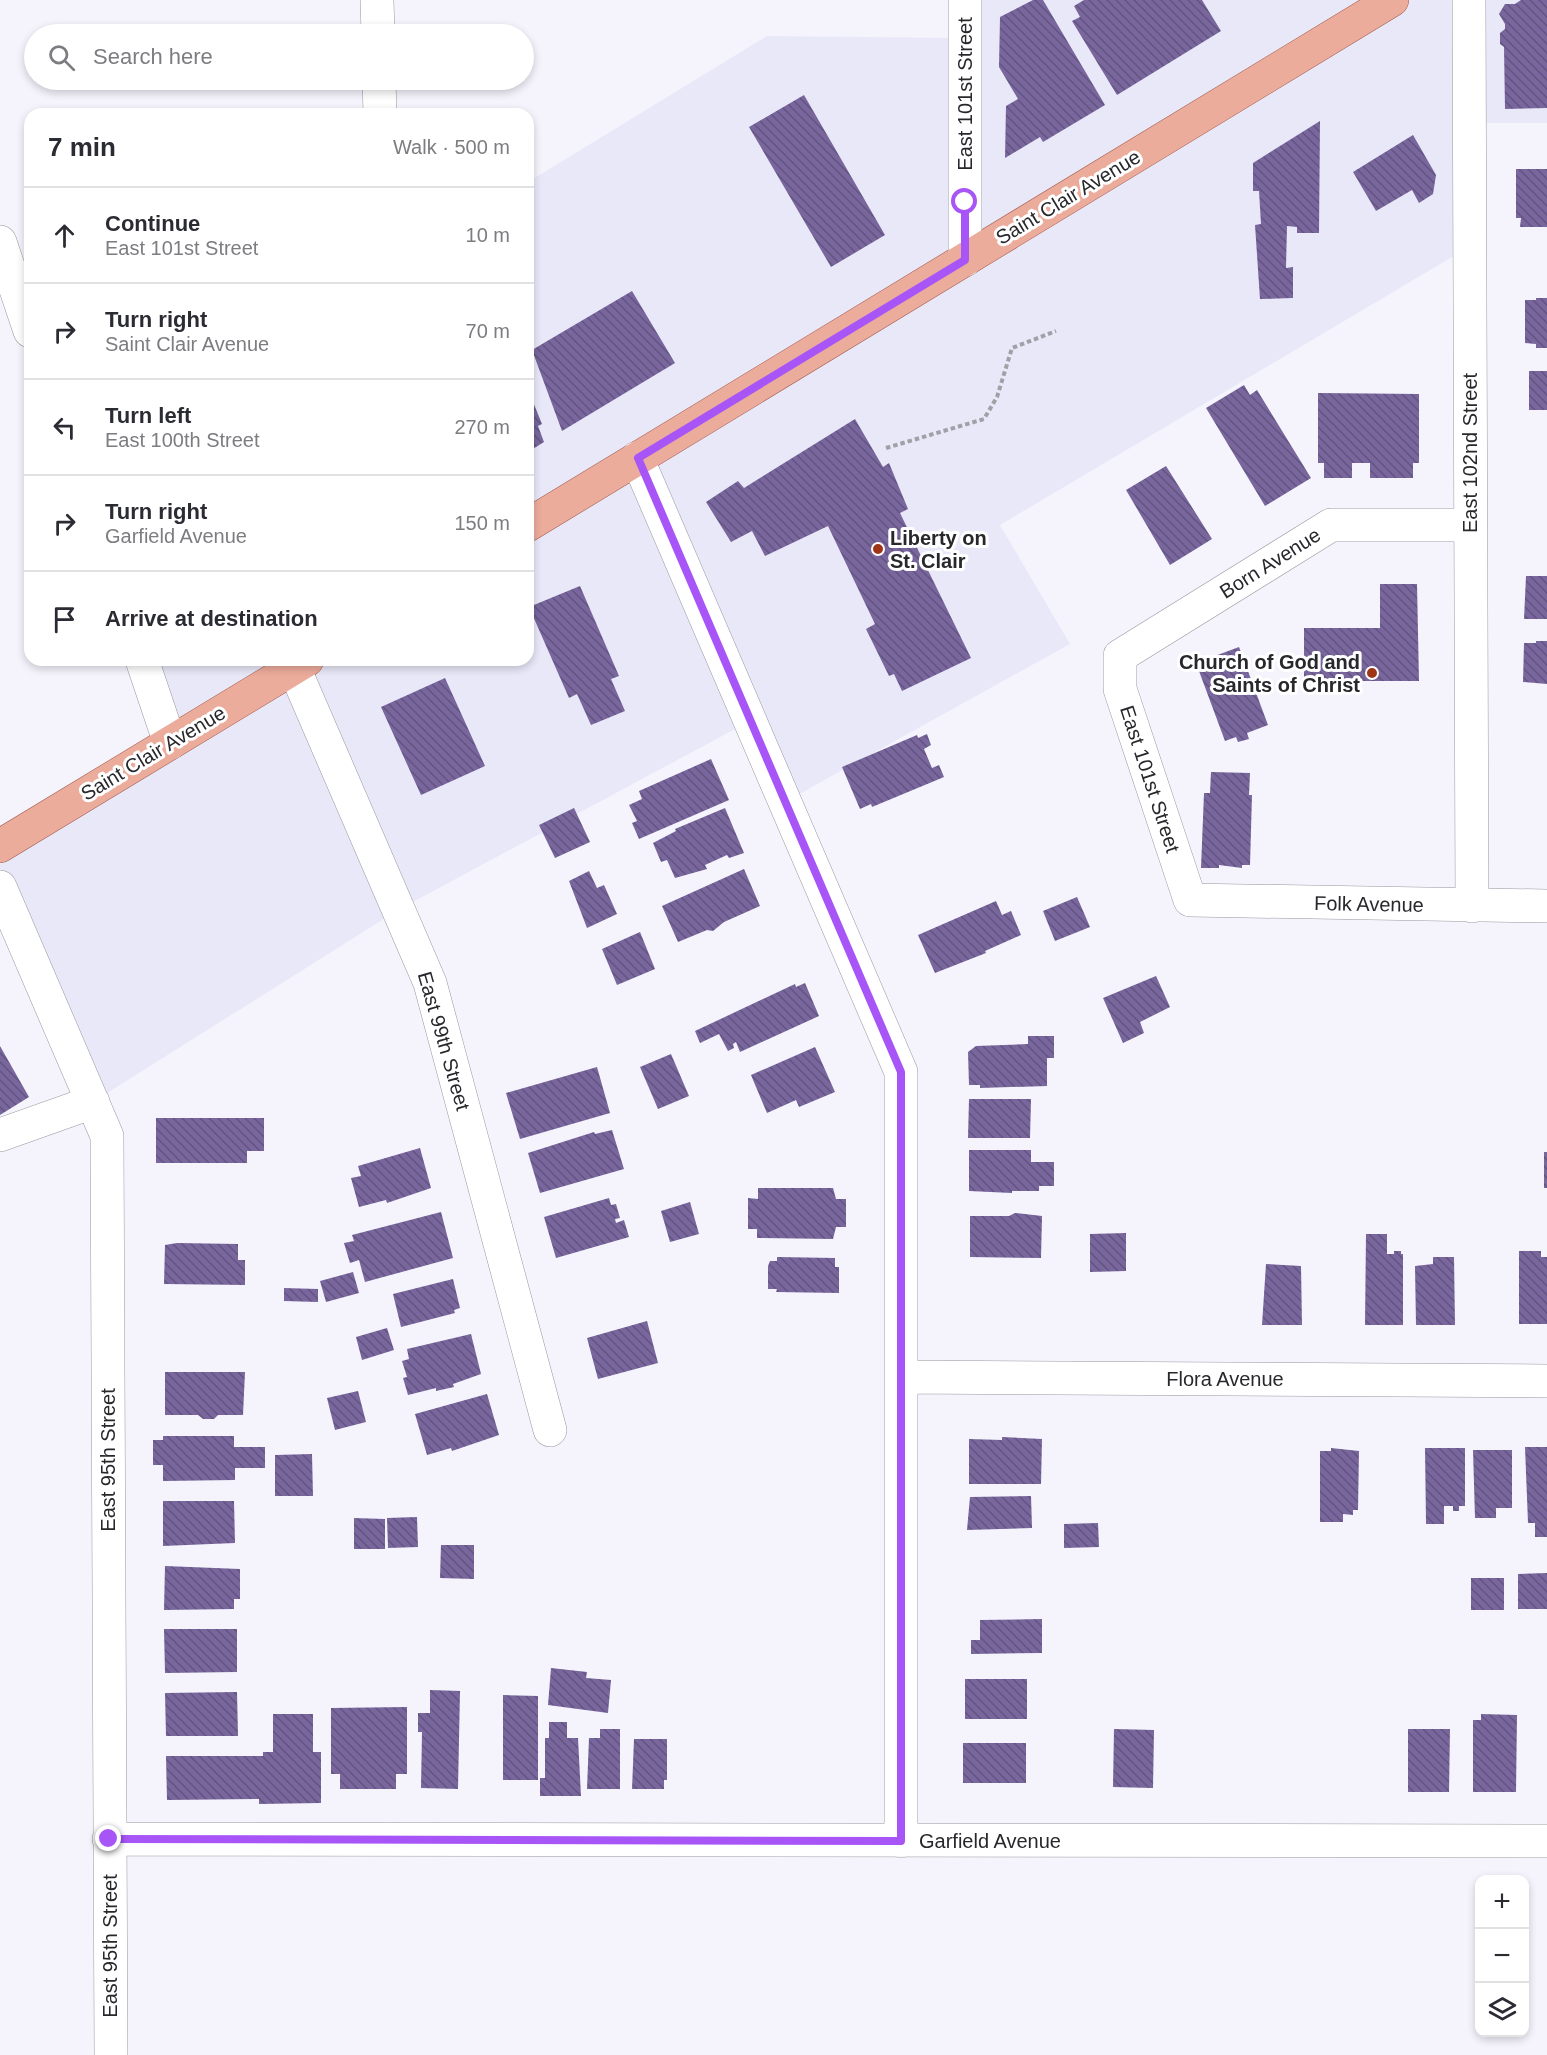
<!DOCTYPE html>
<meta charset="utf-8">
<style>
:root{--surface:#fff;--page:#f7f7f7;--text:#2b2b33;--muted:#7c7c81;--line:#e1e1e2}
body{margin:0;font-family:Helvetica,sans-serif;background:var(--page);color:var(--text)}
.controls{position:absolute;right:18px;bottom:18px;display:grid;overflow:hidden;border-radius:12px;box-shadow:0 3px 9px #0003}
.controls button{width:54px;height:54px;display:grid;place-items:center;padding:0;border:0;border-bottom:2px solid var(--line);background:var(--surface);color:var(--text);font:30px sans-serif}
.stop{position:absolute;width:18px;height:18px;margin:-14px;border:4px solid #a855f7;border-radius:50%;background:#fff}
.stop.end{background:#a855f7;border-color:#fff;box-shadow:0 2px 6px #0008}
.list{margin:0;padding:0;list-style:none}
h2{display:flex;justify-content:space-between;align-items:center;height:78px;margin:0;padding:0 24px;font-size:26px}
h2 small{font-size:20px;font-weight:400;color:var(--muted)}
.list li{display:grid;grid-template-columns:39px 1fr auto;gap:18px;align-items:center;box-sizing:border-box;height:96px;padding:0 24px;border-top:2px solid var(--line)}
.list b{display:block;font-size:22px;white-space:nowrap}
.list p{margin:0;font-size:20px;white-space:nowrap;color:var(--muted)}
.list em{font-size:20px;font-style:normal;color:var(--muted)}
.icon{flex:none;width:33px;height:33px;fill:none;stroke:currentColor;stroke-width:2;stroke-linecap:round;stroke-linejoin:round}
.map{position:relative;flex:none;width:1547px;height:2055px;overflow:hidden}
.search{position:absolute;background:var(--surface);box-shadow:0 3px 9px #0003;left:24px;top:24px;width:510px;height:66px;display:flex;align-items:center;gap:15px;box-sizing:border-box;padding:0 21px;border-radius:33px;color:var(--muted);font-size:22px}
.panel{position:absolute;background:var(--surface);box-shadow:0 3px 9px #0003;left:24px;top:108px;width:510px;height:558px;border-radius:18px}
.map>svg:first-child{display:block}
.built{fill:#e9e8f9}
.building{fill:url(#building-back-hatch)}
.lines{fill:none;stroke-linecap:round;stroke-linejoin:round}
.minor-casing{stroke:#9898a0;stroke-width:34}
.major-casing{stroke:#9f5a4a;stroke-width:34}
.path{stroke:#a1a0a7;stroke-width:4;stroke-dasharray:4.5 3;stroke-linecap:butt}
.minor{stroke:#fff;stroke-width:33}
.major{stroke:#ecac9c;stroke-width:33}
.route{stroke:#a855f7;stroke-width:8}
.poi-dot{fill:#9d3516;stroke:#fff;stroke-width:2}
.labels{text-anchor:middle;stroke-width:6;stroke-linejoin:round;paint-order:stroke}
.street-label{font-size:20px;fill:#28272b;stroke:#fff}
.poi-label{font-size:20px;font-weight:bold;fill:#28272b;stroke:#fff;text-anchor:start}
</style>
<div class="map">
<svg width="1547" height="2055" viewBox="0 0 1547 2055">
<defs>
<pattern id="building-back-hatch" width="6" height="6" patternUnits="userSpaceOnUse" patternTransform="scale(1.5)"><rect width="6" height="6" fill="#78669d"/><path d="M-1 5l2 2M0 0l6 6M5-1l2 2" fill="none" stroke="#625480"/></pattern>
</defs>
<rect width="100%" height="100%" fill="#f5f4fd"/>
<path class="built" d="M965,0H1547V123H1470L1469,247L1000,525L1070,644L785,802L750,721L398,910L93,1102L0,887V846L169,743L142,660H528V182L767,36L964,38Z"/>
<path class="building" d="M1033,0H1043L1105,105L1043,142L1040,137L1005,158L1006,106L1018,99L999,67L1000,17Z
M1084,0H1202L1221,31L1117,95L1072,21L1080,17L1074,6Z
M1521,0H1547V108L1505,109L1504,47L1500,44V33L1505,29V24L1499,14L1505,4H1515Z
M804,95L885,235L831,267L749,127Z
M1320,121L1319,233H1297V227L1287,226L1286,268L1293,267V298L1260,299L1255,225L1261,224L1259,191H1253V163Z
M1413,135L1436,175L1433,194L1419,203L1412,190L1376,211L1353,172Z
M1516,169H1547V227H1520L1521,218H1516Z
M632,291L675,363L562,431L532,350Z
M1536,298H1547V348H1536V344L1525,343V300H1536Z
M1529,371H1547V410H1529Z
M1244,385L1250,395L1257,390L1311,478L1265,506L1206,408Z
M1318,393L1419,394V463H1413V478H1370V463H1352V478H1324V463H1318Z
M533,402L542,424L538,426L544,442L528,452V404Z
M855,419L883,467L889,463L908,509L900,513L971,658L902,691L894,674L889,676L866,629L875,624L828,526L765,556L752,531L731,542L706,502L738,481L744,488Z
M1166,466L1212,539L1170,565L1126,490Z
M1526,576H1547V619H1524Z
M1380,584H1417L1419,681H1304V628H1380Z
M580,586L619,676L611,679L625,711L591,725L577,694L569,698L529,607Z
M1536,641H1547V684L1523,682L1524,643H1536Z
M1239,647L1268,725L1247,733L1249,739L1238,742L1236,737L1225,741L1196,663Z
M445,678L485,766L421,795L381,707Z
M927,734L931,745L924,749L932,768L939,765L944,777L872,807L871,804L860,809L842,767L917,735L918,738Z
M711,759L729,800L639,839L632,823L637,821L629,805L642,799L639,791Z
M1211,772L1250,773L1249,795H1252L1250,865H1242V868L1219,865V868H1201L1204,793H1210Z
M574,808L590,842L555,858L539,825Z
M725,808L744,853L729,858L727,855L705,865L707,869L675,878L667,860L661,862L653,843L676,831L675,829Z
M744,869L760,906L724,922L713,931L707,930L678,942L662,906Z
M589,871L597,888L604,885L617,914L587,928L569,881Z
M1077,897L1090,927L1055,941L1043,911Z
M996,901L1002,915L1011,911L1021,935L985,951L986,953L935,973L918,935Z
M640,932L655,969L617,985L602,949Z
M1156,976L1170,1007L1140,1022L1144,1033L1123,1043L1103,998Z
M805,983L819,1016L740,1052L736,1042L733,1044L734,1048L728,1051L719,1034L700,1043L695,1031L795,984L796,987Z
M1028,1036H1054V1058H1047V1086L980,1088V1085H969L968,1052L976,1046L1028,1044Z
M0,1046L29,1097L0,1115Z
M815,1047L835,1092L799,1107L796,1100L767,1113L751,1075Z
M671,1054L689,1096L658,1109L640,1067Z
M597,1067L610,1113L520,1139L506,1093Z
M969,1099H1031L1030,1138H968Z
M156,1118H264V1151H247V1163H156Z
M612,1130L624,1169L540,1193L528,1153L594,1132L595,1134Z
M420,1148L431,1188L387,1203L386,1200L359,1207L351,1178L361,1176L358,1166Z
M969,1150H1031V1162H1054V1186H1039V1191H1012V1193L969,1191Z
M1544,1152H1547V1188H1544Z
M758,1188H833L836,1199H846V1227H836L833,1239L757,1238V1229H748V1198L758,1199Z
M609,1198L611,1205L616,1204L620,1218L615,1219L616,1223L624,1220L629,1237L556,1258L544,1217Z
M690,1202L699,1234L670,1242L661,1211Z
M441,1212L453,1258L365,1282L359,1260L350,1263L344,1243L354,1241L352,1235Z
M1015,1213L1042,1216L1041,1258L970,1257V1216H1009Z
M1126,1233V1271L1090,1272V1234Z
M1366,1234H1387V1254H1394V1251H1401V1254H1403V1325H1365Z
M177,1243L238,1244V1260H245V1285L164,1284L165,1245Z
M1519,1251H1541V1257H1547V1324H1519Z
M777,1257L835,1258V1267H839V1293L776,1292L777,1289H768V1266L770,1261H777Z
M1433,1257H1454L1455,1325H1416L1415,1266L1433,1264Z
M1266,1264L1301,1266L1302,1325H1262Z
M353,1272L359,1293L326,1302L320,1281Z
M453,1279L460,1308L454,1310L455,1313L401,1327L393,1294Z
M284,1288L318,1289V1302L284,1301Z
M647,1321L658,1363L598,1379L587,1338Z
M387,1328L394,1350L362,1360L356,1337Z
M471,1334L481,1374L453,1384L454,1387L436,1391V1388L408,1395L403,1378L407,1377L402,1361L409,1359L407,1349Z
M165,1372H245L243,1415H218L214,1419H203L198,1415H165Z
M358,1391L366,1422L335,1430L327,1398Z
M487,1394L499,1435L452,1451L451,1448L427,1455L415,1414Z
M163,1436H234V1447H265V1468H235V1480L163,1481V1465H153V1440H163Z
M1002,1437L1042,1439L1041,1484H969V1439L1002,1440Z
M1525,1447H1547V1537H1535V1523H1528Z
M1331,1448L1359,1451L1358,1510H1353V1515L1343,1514V1522H1320V1451H1331Z
M1425,1448H1465V1506H1459V1511H1453V1506H1444V1524H1426Z
M1473,1450H1512V1508H1496V1518H1475Z
M312,1454L313,1496H275V1455Z
M1031,1496L1032,1528L967,1530L970,1497Z
M163,1501H234L235,1543L163,1546Z
M417,1517L418,1547L388,1548L387,1518Z
M354,1518L385,1519V1549H354Z
M1098,1523L1099,1547L1064,1548V1524Z
M441,1545H474V1579L440,1578Z
M165,1566L240,1569V1599H234V1609L164,1610Z
M1547,1573V1609H1518V1574Z
M1471,1578H1504V1610H1471Z
M1042,1619V1653L971,1654V1640H980V1620Z
M164,1629H237V1672L165,1673Z
M551,1668L587,1672L586,1678L611,1680L608,1713L548,1705Z
M965,1679H1027V1719H965Z
M430,1690L460,1691L458,1789L421,1788L422,1732H418V1713H430Z
M237,1692L238,1736H166L165,1693Z
M503,1695L538,1696V1780H503Z
M407,1707V1774H396V1789H340V1774H331V1708Z
M273,1714H313V1752H321V1803L259,1804V1799L167,1800L166,1756H263V1752H273Z
M1481,1714L1517,1715L1516,1792H1473V1720H1481Z
M549,1722H567V1738H578L581,1796H540V1778H545V1738H549Z
M600,1729H620V1789H587L589,1738H600Z
M1114,1729L1154,1730L1153,1788L1113,1787Z
M1408,1729H1450L1449,1792H1408Z
M634,1739H667V1780H664V1789H632Z
M963,1743H1026V1783H963Z"/>
<g class="lines">
<g class="minor-casing">
<path id="minor" d="M377,0L378,34
M1469,0L1472,906
M379,80L380,114
M0,242L30,331
M965,260V0
M637,458L901,1072V1841
M1470,525H1331L1120,656V689L1190,900L1547,906
M142,660L170,743
M294,668L430,983L550,1430
M0,887L107,1136L111,2055
M0,1135L93,1102
M903,1377L1547,1381
M109,1839L1547,1841"/>
</g>
<g class="major-casing">
<path id="major" d="M528,525L1392,0
M0,846L307,660"/>
</g>
<path class="path" d="M886,448L984,419L997,397L1012,348L1056,331"/>
<use href="#minor" class="minor"/>
<use href="#major" class="major"/>
</g>
<g class="lines">
<path class="route" d="M109,1839L901,1841V1072L638,458L965,260V202"/>
</g>
<g class="poi-dot">
<circle cx="878" cy="549" r="6"/>
<circle cx="1372" cy="673" r="6"/>
</g>
<g class="labels">
<g class="street-label">
<text transform="translate(965 94) rotate(-90)" y="7">East 101st Street</text>
<text transform="translate(1068 197) rotate(-31)" y="7">Saint Clair Avenue</text>
<text transform="translate(1470 453) rotate(-90)" y="7">East 102nd Street</text>
<text transform="translate(1270 563) rotate(-32)" y="7">Born Avenue</text>
<text transform="translate(153 753) rotate(-31)" y="7">Saint Clair Avenue</text>
<text transform="translate(1150 779) rotate(72)" y="7">East 101st Street</text>
<text transform="translate(1369 904) rotate(1)" y="7">Folk Avenue</text>
<text transform="translate(444 1041) rotate(74)" y="7">East 99th Street</text>
<text x="1225" y="1386">Flora Avenue</text>
<text transform="translate(108 1460) rotate(-90)" y="7">East 95th Street</text>
<text x="990" y="1848">Garfield Avenue</text>
<text transform="translate(110 1946) rotate(-90)" y="7">East 95th Street</text>
</g>
<g class="poi-label">
<text x="890" y="545">Liberty on<tspan x="890" dy="23">St. Clair</tspan></text>
<text x="1360" y="669" text-anchor="end">Church of God and<tspan x="1360" dy="23">Saints of Christ</tspan></text>
</g>
</g>
</svg>
<div class="controls">
<button>+</button>
<button>−</button>
<button><svg class="icon" aria-label="layers" viewBox="0 0 24 24"><path d="M12 4l9 5-9 5-9-5zM3 14l9 5 9-5"/></svg></button>
</div>
<div class="stop" style="left:965px;top:202px"></div>
<div class="stop end" style="left:109px;top:1839px"></div>
<div class="search"><svg class="icon" aria-label="search" viewBox="0 0 24 24"><circle cx="10" cy="10" r="6"/><path d="M15 15l6 6"/></svg>Search here</div>
<section class="panel">
<h2>7 min<small>Walk · 500 m</small></h2>
<ul class="list">
<li><svg class="icon" aria-label="ahead" viewBox="0 0 24 24"><path d="M12 20V5M6 11l6-6 6 6"/></svg><div><b>Continue</b><p>East 101st Street</p></div><em>10 m</em></li>
<li><svg class="icon" aria-label="right" viewBox="0 0 24 24"><path d="M7 20v-9h11M14 6l5 5-5 5"/></svg><div><b>Turn right</b><p>Saint Clair Avenue</p></div><em>70 m</em></li>
<li><svg class="icon" aria-label="left" viewBox="0 0 24 24"><path d="M17 20v-9H6M10 6l-5 5 5 5"/></svg><div><b>Turn left</b><p>East 100th Street</p></div><em>270 m</em></li>
<li><svg class="icon" aria-label="right" viewBox="0 0 24 24"><path d="M7 20v-9h11M14 6l5 5-5 5"/></svg><div><b>Turn right</b><p>Garfield Avenue</p></div><em>150 m</em></li>
<li><svg class="icon" aria-label="arrive" viewBox="0 0 24 24"><path d="M6 21V4h12l-3 4 3 4H6"/></svg><div><b>Arrive at destination</b></div></li>
</ul>
</section>
</div>
